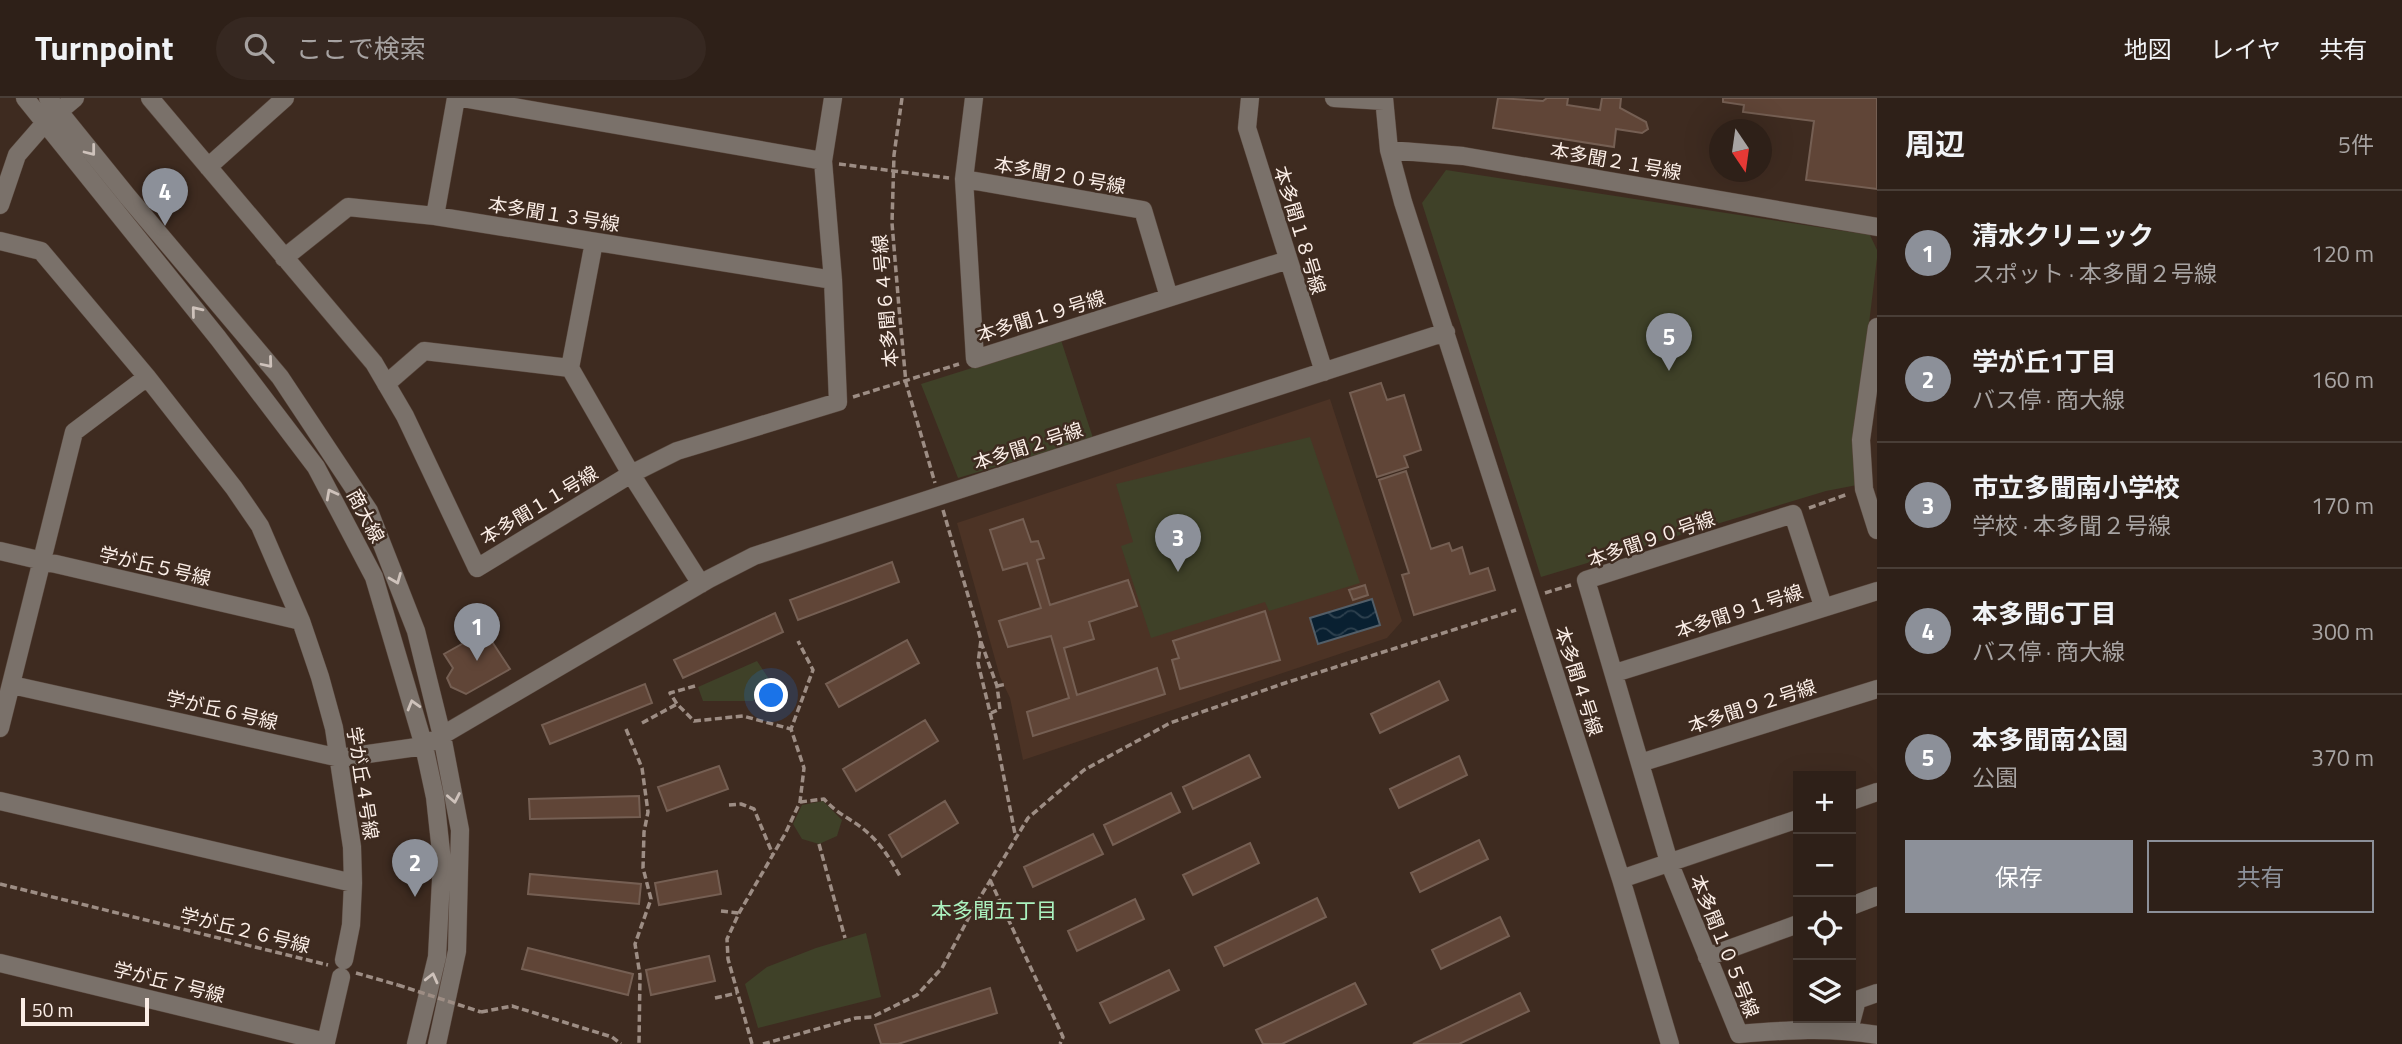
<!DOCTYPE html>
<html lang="ja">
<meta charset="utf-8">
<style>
:root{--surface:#2e2018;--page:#362821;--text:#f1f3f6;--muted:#a7a3a2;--line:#493e37;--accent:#8c9099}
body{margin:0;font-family:"Titillium Web","Noto Sans JP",sans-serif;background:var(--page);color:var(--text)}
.controls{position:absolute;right:21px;bottom:21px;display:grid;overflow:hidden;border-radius:0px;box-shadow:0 7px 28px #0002}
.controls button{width:63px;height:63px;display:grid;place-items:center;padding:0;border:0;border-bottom:2px solid var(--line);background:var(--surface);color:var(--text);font:35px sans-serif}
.compass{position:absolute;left:1709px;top:21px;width:63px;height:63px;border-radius:50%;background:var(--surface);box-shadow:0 7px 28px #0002;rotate:167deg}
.scale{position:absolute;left:21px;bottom:18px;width:128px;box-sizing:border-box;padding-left:7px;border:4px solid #fbeee7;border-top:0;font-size:19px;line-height:24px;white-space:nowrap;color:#fbeee7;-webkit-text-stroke:5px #3e2b20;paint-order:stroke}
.you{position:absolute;left:772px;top:598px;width:24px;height:24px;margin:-18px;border:5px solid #fff;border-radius:50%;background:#1a73e8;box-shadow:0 0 0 10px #1a73e833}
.badge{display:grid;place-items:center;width:46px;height:46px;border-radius:50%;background:var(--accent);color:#fff;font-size:23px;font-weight:700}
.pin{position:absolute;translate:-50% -58px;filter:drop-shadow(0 2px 4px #0008)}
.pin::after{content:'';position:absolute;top:37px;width:24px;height:21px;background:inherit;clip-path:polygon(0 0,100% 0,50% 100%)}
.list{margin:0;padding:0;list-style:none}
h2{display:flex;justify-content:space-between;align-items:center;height:91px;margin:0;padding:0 28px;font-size:30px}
h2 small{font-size:23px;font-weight:400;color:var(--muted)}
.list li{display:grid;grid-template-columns:46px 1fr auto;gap:21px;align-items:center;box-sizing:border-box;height:126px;padding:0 28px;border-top:2px solid var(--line)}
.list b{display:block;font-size:26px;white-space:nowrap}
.list p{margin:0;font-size:23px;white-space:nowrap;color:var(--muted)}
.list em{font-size:23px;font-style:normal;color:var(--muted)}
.actions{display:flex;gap:14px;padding:21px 28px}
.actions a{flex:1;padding:16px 0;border:2px solid var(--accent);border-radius:0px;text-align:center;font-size:24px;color:var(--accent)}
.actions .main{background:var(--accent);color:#fff}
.icon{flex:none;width:38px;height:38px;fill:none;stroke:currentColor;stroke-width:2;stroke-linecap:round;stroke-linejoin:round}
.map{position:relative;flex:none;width:1877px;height:946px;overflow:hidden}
header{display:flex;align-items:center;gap:42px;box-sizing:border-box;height:98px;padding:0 35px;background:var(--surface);border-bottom:2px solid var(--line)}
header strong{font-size:33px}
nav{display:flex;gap:38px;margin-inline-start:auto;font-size:24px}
.search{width:490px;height:63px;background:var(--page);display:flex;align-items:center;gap:18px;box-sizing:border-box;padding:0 24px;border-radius:38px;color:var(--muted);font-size:26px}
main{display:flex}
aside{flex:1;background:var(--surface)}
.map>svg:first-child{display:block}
.built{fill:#4c3325}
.park{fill:#3f4128}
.water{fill:url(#water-waves);stroke:#525e68;stroke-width:2}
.building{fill:#604537;stroke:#755f53;stroke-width:2}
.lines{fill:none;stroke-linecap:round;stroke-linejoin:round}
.minor-casing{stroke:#58463c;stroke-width:19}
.path{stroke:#9d8d84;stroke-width:3.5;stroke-dasharray:7 3.5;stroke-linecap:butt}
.minor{stroke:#7a716a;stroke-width:18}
.path-bridge{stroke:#9d8d84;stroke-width:3.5;stroke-dasharray:7 3.5;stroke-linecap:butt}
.oneway{stroke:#cec2bb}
.labels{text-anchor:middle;stroke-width:5;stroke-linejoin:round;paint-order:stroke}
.street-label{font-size:19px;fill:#fbeee7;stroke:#3e2b20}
.neighbourhood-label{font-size:21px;fill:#abf2bf;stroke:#3e2b20}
</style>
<header>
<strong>Turnpoint</strong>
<div class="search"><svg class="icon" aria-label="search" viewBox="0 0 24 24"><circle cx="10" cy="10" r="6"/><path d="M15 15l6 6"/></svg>ここで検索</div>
<nav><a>地図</a><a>レイヤ</a><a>共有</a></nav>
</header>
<main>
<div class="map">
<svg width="1877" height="946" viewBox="0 0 1877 946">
<defs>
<pattern id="water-waves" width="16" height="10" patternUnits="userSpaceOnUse" patternTransform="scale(1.75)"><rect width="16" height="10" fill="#092031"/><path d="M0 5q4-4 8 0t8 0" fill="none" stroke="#2e414f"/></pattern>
</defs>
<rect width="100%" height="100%" fill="#3e2b20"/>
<path class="built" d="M1330,301L1402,523L1387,540L1023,662L1010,600L1000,579L957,425Z"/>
<path class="park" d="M1446,72L1870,137L1877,152V160L1853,356L1857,387L1826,393L1541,479L1422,105Z
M1061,242L1093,340L958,380L921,286Z
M1310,339L1360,485L1269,513L1265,504L1151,540L1121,448L1133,444L1116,386Z
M757,563L769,581L766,591L753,603H703L698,589Z
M823,703L842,722L837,738L819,746L802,741L793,726L802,707Z
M866,835L881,899L758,930L745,886L767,869L816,850Z"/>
<path class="water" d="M1372,501L1380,527L1318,546L1310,520Z"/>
<path class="building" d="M1498,0L1543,3L1547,0H1568L1567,7L1600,12L1602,0H1621L1620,10L1646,24L1648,31L1642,35L1616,31L1614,49L1493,30Z
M1723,0H1877V91L1806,82L1814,23L1743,14L1744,7L1723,4Z
M1381,285L1387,302L1404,297L1421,352L1404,358L1408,369L1377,379L1350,295Z
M1406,373L1431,451L1449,445L1452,453L1462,449L1470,476L1488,470L1495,492L1414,517L1402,477L1409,475L1379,382Z
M1023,421L1031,444L1038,443L1044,460L1037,462L1050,507L1128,482L1137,508L1089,524L1094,541L1064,550L1077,597L1157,570L1165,596L1033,638L1027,614L1069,600L1051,538L1008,549L999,523L1041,510L1027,465L1003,472L990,432Z
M892,464L899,484L798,522L790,502Z
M1365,487L1368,497L1353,502L1349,492Z
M1265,513L1280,562L1180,591L1172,562L1179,560L1173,543Z
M775,515L783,534L683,580L674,562Z
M485,533L510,571L466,596L451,589L447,580L453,570L444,556Z
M907,542L919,565L839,609L826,586Z
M1439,583L1448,602L1380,635L1371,616Z
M645,586L652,605L550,646L542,627Z
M925,622L938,643L856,693L843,671Z
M1249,657L1260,679L1193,711L1183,689Z
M1459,658L1467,677L1399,710L1390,691Z
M719,668L728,691L667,713L658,689Z
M1171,695L1180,714L1113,747L1104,727Z
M639,698L640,719L530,721L529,701Z
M945,703L958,725L902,759L889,737Z
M1093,736L1103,756L1033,789L1024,769Z
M1479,742L1488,761L1420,794L1411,775Z
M1250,745L1259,765L1193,797L1183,777Z
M717,773L721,796L659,807L655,785Z
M530,776L641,786L639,806L528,796Z
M1317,800L1326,819L1224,868L1215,849Z
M1135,801L1144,821L1077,853L1068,833Z
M1500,819L1509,838L1441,871L1432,852Z
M528,850L633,876L628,897L522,871Z
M709,858L715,883L651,897L646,872Z
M1169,872L1179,892L1110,925L1100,905Z
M1355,885L1366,906L1282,946H1263L1256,932Z
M990,890L997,915L898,946H881L875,927Z
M1520,895L1529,913L1459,946H1413Z"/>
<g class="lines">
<g class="minor-casing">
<path id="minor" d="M25,0L218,240L316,369L374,479L424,648L435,699L442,763L437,859L416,946
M48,0L128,99L280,279L369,413L416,533L442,638L460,732L457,853L437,946
M150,0L374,265L405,318L477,470L631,376L677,353L838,304L833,182L823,63L833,0
M462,0L823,63
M974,0L964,81L975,261L1288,162
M1250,0L1247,30L1324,274
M1334,0L1384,3
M1384,0L1389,52L1403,104L1621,781L1670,946
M1389,52L1463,58L1877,129
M208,69L285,0
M964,81L1143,112L1169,199
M0,107L17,57L44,26L75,0
M435,118L456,0
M0,143L41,153L147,279L234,390L260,428L301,523L320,579L334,630L352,749L353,785L0,703
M594,144L570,270L631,376L701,486
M284,160L348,109L435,118L833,182
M1877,229L1861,342L1864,391L1877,432
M386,286L424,253L570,270
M0,453L301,523
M1823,508L1793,416L1586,482L1669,764L1739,936C1785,932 1831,929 1877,937
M1615,575L1877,493
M12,587L340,660L424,648L709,481L754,458L1446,234
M0,630L74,334L147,279
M1640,665L1877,591
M1851,703L1877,694
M1621,781L1798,721
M1851,808L1877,798
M1707,859L1798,826
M344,862L351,827L353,785
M0,865L326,944V946
M1849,932L1857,902L1877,895
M326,944L341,879"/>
</g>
<path class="path" d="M902,0L894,57L892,125L899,210L906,285L935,385
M839,66L949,80
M853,299L959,266
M1809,410L1848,396
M943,412L981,542L978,565L996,639L1016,741
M1545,495L1571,487
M981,544L997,588L1000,611L991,615
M695,588L670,595L677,606L694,623L743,618L791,631
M997,588L1007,586
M642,625L677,606
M626,631L642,670L648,714L644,734L643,770L651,801L635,846L640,877L639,946
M800,704L824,701C839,718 853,721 868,735C882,747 892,764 901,780
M729,707L741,706L754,711L773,757
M819,746L845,840
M990,782L1063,939L1060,946
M0,786L328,867
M721,813L739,815
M356,875L398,887
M715,900L737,895
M481,914L512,908L612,939L621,946
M752,946L728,861L727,841L739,815L785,736L800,704L804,670L791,631L813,572L798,543
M763,946L856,920L872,919L917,897L942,870L976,806L1028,720L1084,672L1170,625L1282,586L1516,512"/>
<use href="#minor" class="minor"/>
<path class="path-bridge" d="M398,887L481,914"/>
</g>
<defs><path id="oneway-chevron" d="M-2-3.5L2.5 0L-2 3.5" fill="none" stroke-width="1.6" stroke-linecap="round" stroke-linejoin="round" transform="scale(1.75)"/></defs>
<g class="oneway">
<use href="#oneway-chevron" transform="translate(91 53) rotate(52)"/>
<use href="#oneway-chevron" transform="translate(196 213) rotate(-129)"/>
<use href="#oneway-chevron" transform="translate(268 265) rotate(50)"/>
<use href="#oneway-chevron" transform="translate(331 396) rotate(-118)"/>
<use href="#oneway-chevron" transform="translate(396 481) rotate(68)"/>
<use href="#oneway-chevron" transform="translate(413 607) rotate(-106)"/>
<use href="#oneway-chevron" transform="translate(454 700) rotate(79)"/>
<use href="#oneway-chevron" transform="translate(432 880) rotate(-76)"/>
</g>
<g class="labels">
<g class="street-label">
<text transform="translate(1616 63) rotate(10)" y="7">本多聞２１号線</text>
<text transform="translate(1060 77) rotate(10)" y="7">本多聞２０号線</text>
<text transform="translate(554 116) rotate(9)" y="7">本多聞１３号線</text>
<text transform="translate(1300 132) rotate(73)" y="7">本多聞１８号線</text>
<text transform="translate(885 203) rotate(-95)" y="7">本多聞６４号線</text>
<text transform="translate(1041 218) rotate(-17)" y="7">本多聞１９号線</text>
<text transform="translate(1028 348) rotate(-18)" y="7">本多聞２号線</text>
<text transform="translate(539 407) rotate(-31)" y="7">本多聞１１号線</text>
<text transform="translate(366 418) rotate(62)" y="7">商大線</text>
<text transform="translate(1651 441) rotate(-19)" y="7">本多聞９０号線</text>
<text transform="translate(155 468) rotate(13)" y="7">学が丘５号線</text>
<text transform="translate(1739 513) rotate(-18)" y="7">本多聞９１号線</text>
<text transform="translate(1579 583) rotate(72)" y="7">本多聞４号線</text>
<text transform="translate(1752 608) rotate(-18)" y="7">本多聞９２号線</text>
<text transform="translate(222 612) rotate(13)" y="7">学が丘６号線</text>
<text transform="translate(363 685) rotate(81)" y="7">学が丘４号線</text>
<text transform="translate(245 832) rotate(14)" y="7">学が丘２６号線</text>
<text transform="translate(1725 848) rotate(68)" y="7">本多聞１０５号線</text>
<text transform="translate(169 884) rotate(14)" y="7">学が丘７号線</text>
</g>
<g class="neighbourhood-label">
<text x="994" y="820">本多聞五丁目</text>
</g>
</g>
</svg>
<div class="controls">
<button>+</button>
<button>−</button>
<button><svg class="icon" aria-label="locate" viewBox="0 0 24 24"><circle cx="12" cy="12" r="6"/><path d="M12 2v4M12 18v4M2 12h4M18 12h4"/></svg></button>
<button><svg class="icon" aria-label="layers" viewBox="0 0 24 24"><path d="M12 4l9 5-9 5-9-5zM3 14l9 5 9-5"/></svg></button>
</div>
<svg class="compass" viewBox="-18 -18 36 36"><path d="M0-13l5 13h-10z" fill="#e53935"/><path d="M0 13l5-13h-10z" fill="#a7a3a2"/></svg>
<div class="scale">50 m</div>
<div class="you"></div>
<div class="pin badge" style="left:477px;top:563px">1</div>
<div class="pin badge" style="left:415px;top:799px">2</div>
<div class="pin badge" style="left:1178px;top:474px">3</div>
<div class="pin badge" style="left:165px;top:128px">4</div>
<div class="pin badge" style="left:1669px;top:273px">5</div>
</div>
<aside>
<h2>周辺<small>5件</small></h2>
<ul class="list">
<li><span class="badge">1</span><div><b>清水クリニック</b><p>スポット · 本多聞２号線</p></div><em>120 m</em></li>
<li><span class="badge">2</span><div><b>学が丘1丁目</b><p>バス停 · 商大線</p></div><em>160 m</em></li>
<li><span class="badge">3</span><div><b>市立多聞南小学校</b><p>学校 · 本多聞２号線</p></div><em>170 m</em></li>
<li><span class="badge">4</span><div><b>本多聞6丁目</b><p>バス停 · 商大線</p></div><em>300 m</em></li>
<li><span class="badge">5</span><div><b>本多聞南公園</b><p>公園</p></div><em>370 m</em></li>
</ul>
<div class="actions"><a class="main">保存</a><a>共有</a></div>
</aside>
</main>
